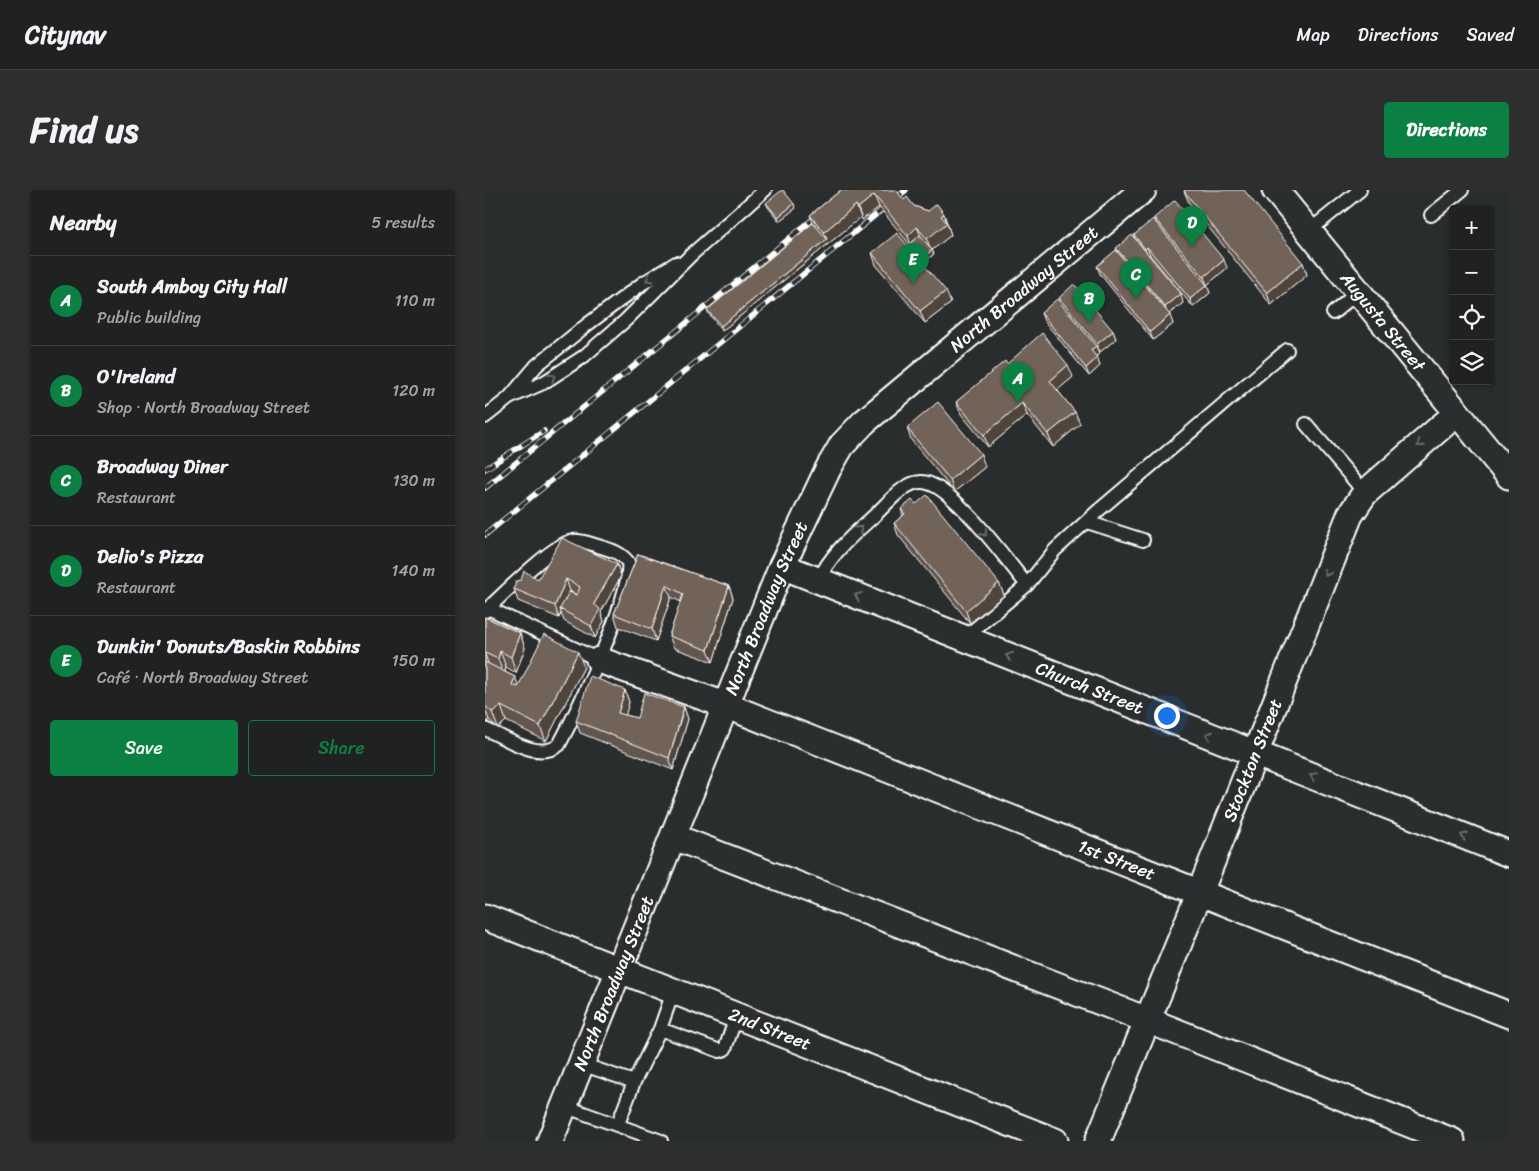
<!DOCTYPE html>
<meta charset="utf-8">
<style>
:root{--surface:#202222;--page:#2d2f2f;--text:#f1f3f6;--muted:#a2a4a5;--line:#3d3f40;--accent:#0b8043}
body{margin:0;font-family:Sriracha,sans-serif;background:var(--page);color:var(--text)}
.controls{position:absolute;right:15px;top:15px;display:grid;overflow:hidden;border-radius:5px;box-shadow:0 1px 4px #0004}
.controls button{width:45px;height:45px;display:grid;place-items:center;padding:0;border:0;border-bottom:1px solid var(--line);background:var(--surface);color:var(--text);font:25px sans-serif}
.you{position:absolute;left:681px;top:525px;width:18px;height:18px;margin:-12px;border:4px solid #fff;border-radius:50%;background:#1a73e8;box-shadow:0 0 0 8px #1a73e833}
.badge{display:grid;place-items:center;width:32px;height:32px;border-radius:50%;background:var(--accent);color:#fff;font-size:16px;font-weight:700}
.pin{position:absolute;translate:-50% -41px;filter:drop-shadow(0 1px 2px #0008)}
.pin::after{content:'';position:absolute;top:26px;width:18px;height:15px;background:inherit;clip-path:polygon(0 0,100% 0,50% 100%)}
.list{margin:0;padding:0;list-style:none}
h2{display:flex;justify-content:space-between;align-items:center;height:65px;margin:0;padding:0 20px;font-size:21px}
h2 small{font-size:16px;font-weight:400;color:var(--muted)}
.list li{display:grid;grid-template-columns:32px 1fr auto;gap:15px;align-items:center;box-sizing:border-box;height:90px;padding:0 20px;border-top:1px solid var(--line)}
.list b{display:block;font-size:19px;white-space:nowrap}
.list p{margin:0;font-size:16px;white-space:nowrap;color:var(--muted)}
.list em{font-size:16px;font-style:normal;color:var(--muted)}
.actions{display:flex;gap:10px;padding:15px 20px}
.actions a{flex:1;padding:11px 0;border:1px solid var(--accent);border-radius:5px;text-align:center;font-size:18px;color:var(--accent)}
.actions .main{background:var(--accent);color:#fff}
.icon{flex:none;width:28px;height:28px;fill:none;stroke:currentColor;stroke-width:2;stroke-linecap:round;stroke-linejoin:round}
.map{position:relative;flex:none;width:1024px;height:951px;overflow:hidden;border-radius:5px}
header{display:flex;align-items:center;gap:30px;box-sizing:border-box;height:70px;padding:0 25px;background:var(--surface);border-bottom:1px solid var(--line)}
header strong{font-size:24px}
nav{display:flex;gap:28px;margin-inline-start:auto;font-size:18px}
.intro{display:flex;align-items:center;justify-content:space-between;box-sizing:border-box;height:120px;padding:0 30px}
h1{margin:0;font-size:35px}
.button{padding:12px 22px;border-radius:5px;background:var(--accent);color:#fff;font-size:18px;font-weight:700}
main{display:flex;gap:30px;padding:0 30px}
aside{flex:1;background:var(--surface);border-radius:5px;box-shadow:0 1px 4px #0004}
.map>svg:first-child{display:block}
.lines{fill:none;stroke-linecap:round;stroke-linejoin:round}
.lane-casing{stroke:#fff;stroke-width:16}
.street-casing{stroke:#fff;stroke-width:29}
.lane{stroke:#2a2d2e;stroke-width:12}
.street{stroke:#2a2d2e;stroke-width:25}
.rail-casing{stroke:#fff;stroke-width:5.5}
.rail{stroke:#2a2d2e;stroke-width:4;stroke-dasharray:11;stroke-linecap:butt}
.wall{fill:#62554d;stroke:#fff;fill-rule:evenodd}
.shaded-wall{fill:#50453e;stroke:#fff}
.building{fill:#726359;stroke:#fff}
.oneway{stroke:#6a6c6d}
.labels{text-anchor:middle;stroke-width:4;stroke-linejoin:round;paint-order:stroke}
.street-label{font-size:18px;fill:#fff;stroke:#2a2d2e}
</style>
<header>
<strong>Citynav</strong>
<nav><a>Map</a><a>Directions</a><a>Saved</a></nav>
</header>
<div class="intro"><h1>Find us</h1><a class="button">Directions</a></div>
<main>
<aside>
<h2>Nearby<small>5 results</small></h2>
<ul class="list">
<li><span class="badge">A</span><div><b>South Amboy City Hall</b><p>Public building</p></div><em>110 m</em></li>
<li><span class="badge">B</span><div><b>O'Ireland</b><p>Shop · North Broadway Street</p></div><em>120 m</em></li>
<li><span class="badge">C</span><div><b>Broadway Diner</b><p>Restaurant</p></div><em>130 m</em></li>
<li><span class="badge">D</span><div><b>Delio's Pizza</b><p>Restaurant</p></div><em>140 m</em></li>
<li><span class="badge">E</span><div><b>Dunkin' Donuts/Baskin Robbins</b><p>Café · North Broadway Street</p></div><em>150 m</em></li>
</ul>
<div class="actions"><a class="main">Save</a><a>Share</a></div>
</aside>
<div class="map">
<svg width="1024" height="951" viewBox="0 0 1024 951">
<rect width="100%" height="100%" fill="#2a2d2e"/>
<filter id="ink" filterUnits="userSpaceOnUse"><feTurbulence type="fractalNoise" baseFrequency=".02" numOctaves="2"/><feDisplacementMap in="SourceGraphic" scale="10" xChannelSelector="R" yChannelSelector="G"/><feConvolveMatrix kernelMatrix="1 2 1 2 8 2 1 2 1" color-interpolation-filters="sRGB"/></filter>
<g filter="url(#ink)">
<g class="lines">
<g class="lane-casing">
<path id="lane" d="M946,25L977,0
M824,41L875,0
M848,123L873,102
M24,208L58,193L98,167L141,130L206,65L280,0
M0,227L24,208L52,175L103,134L158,93L191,73
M821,234L880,303
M602,332L658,350
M333,391C346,363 368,345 390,325C402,314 418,293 435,292C464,289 523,372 542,395
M3,418L114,470
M0,421C18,405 66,355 87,351C95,349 105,354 113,356C126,360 135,362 143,372C148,404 91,523 74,555C53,571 21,548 0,539
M479,448L542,395L570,360L614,320L802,160
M175,839L188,802
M96,874L149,892L175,839L235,861L240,859L251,827
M79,916L176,951
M133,934L149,892"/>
</g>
<g class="street-casing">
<g id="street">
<path id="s1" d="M790,0L1024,286"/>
<path id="s2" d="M297,376L1024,664"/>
<path id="s3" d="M114,470L240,515L1024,825"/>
<path d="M189,647L662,830L967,951"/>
<path id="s4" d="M0,727L570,951"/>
<path id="s5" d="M65,951L297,376L343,279L357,255L379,232L658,0"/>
<path id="s6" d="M613,951L715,702L865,325L880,303L972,223"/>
</g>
</g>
<use href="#lane" class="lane"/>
<use href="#street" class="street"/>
<g class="rail-casing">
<path id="rail" d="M0,279L59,241
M0,298L339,20
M0,345L421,0"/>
</g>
<use href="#rail" class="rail"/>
</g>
<path class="wall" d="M356,0L419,10L429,16L443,21L459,24L466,45L447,60L449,64L439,72L394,17L377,30L376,27L237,141L224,124L222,120L328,33L325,25Z
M699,1L818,73L822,85L786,115L704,13Z
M281,13L311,18L294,31L283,17Z
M669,28L742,78L722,95L725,103L708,117L665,65L664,66L698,113L684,125L688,134L668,150L615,84L612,76L633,63L631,58L650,50L649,45L671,33Z
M387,63L466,113L440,133L391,75Z
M574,108L628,141L631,149L615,162L612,159L614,164L611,167L615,176L604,186L559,131L556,123L575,113Z
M522,174L588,187L572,200L590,222L595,234L568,257L542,225L503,257L476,224L471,212Z
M422,238L500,277L469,302L426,250Z
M431,314L514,393L519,405L485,433L413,345L409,333L418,326L416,319Z
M153,364L244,396L248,408L228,472L189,458L184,446L196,412L186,407L171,451L133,437L129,424Z
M132,374L136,386L116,422L119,431L110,448L79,431L76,423L74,428L33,411L29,399L53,389ZM85,401L92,405L85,402Z
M0,427L35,443L40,458L31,483L21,477L20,482L30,487L33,496L99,477L61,551L21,531L13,538L4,530L0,533Z
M140,500L144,512L140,525L152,528L199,517L203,529L188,580L95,543L91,531Z"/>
<path class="shaded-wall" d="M389,5L394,17L377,30L373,18Z
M309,14L311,18L294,31L293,27Z
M371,15L376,27L237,141L236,136L342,49L339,42Z
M459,24L466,45L446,61L442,49L456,26Z
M432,37L437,49L425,54L427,58L423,46Z
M662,57L665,65L663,67L660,59Z
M447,60L449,64L439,72L438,68Z
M739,70L742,78L722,95L719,87Z
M818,73L822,85L786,115L782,103Z
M722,95L725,103L708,117L705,109Z
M461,101L466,113L440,133L435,121Z
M696,104L698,113L683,125L680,117Z
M685,125L688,134L668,150L665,142Z
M628,141L631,149L615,162L612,154Z
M611,156L614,164L609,168L606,160Z
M612,168L615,176L604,186L601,178Z
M583,175L588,187L569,203L565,191Z
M537,213L542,225L503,257L499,245Z
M590,222L595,234L568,257L563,244Z
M496,264L500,277L469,302L465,290Z
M132,374L136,386L116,422L119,431L110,448L106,436L109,414Z
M81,389L85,401L77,421L75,419L76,423L74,428L70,416Z
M514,393L519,405L485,433L481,421Z
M181,395L186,407L171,451L167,439Z
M244,396L248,408L228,472L223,460Z
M35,443L40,458L31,483L26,467Z
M15,461L21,477L19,485L13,469Z
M93,462L99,477L61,551L55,536Z
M0,465L5,478L0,480Z
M30,487L36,503L27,495Z
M140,500L144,512L138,535L133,523Z
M16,516L21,531L13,538L7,522Z
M199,517L203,529L188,580L184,568Z
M0,519L4,530L0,533Z"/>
<path class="building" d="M297,0H298L309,14L293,27L281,13Z
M356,0H411L419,10L422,7L429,16L443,21L452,14L459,24L456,26L462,33L442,49L432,37L423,46L389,5L373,18L371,15L339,42L325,25Z
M700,0H759L818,73L782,103L699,1Z
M690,10L739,70L719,87L669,28Z
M668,29L722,95L705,109L662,57L660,59L649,45Z
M328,33L342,49L236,136L222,120Z
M412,43L461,101L435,121L387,63Z
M435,45L447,60L438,68L425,54Z
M647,45L696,104L680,117L631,58Z
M631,60L685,125L665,142L612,76Z
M589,94L628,141L612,154L574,108Z
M572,109L611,156L606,160L612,168L601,178L556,123Z
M557,143L583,175L565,191L590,222L563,244L537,213L499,245L471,212L520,171L522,174Z
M453,212L496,264L465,290L422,238Z
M442,305L514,393L481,421L409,333L420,324L416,319L427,310L431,314Z
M77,348L132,374L109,414L115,419L106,436L75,419L84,402L92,405L95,397L81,389L70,416L29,399L31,391L36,390L39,381L53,389Z
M153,364L244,396L223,460L184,446L198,404L181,395L167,439L129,424Z
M0,427L35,443L26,467L15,461L13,469L0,463Z
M59,444L93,462L55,536L16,516L7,522L0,516V472L30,487L27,495L33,497Z
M105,486L140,500L133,523L152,528L159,503L199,517L184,568L91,531Z"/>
<defs><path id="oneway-chevron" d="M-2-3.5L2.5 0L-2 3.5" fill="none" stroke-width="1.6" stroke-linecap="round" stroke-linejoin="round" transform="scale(1.25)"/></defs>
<g class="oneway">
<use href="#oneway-chevron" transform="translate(164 89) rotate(149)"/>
<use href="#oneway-chevron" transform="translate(67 187) rotate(-33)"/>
<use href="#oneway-chevron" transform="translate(935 254) rotate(139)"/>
<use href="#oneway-chevron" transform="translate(374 339) rotate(-43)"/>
<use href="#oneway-chevron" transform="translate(499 343) rotate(51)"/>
<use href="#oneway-chevron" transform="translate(842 383) rotate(112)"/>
<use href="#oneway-chevron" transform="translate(373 406) rotate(-158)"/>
<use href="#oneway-chevron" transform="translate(524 466) rotate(-159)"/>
<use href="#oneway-chevron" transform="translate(724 545) rotate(-159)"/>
<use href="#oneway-chevron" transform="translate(828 586) rotate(-158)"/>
<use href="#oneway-chevron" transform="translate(979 646) rotate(-158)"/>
</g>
</g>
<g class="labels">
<g class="street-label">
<text dy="6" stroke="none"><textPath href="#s5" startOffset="995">North Broadway Street</textPath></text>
<text dy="6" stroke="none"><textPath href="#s1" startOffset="170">Augusta Street</textPath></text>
<text dy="6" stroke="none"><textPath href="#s5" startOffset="575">North Broadway Street</textPath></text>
<text dy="6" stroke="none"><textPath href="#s2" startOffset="331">Church Street</textPath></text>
<text dy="6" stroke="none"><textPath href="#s6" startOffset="411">Stockton Street</textPath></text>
<text dy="6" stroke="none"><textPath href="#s3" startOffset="555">1st Street</textPath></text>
<text dy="6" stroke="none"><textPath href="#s5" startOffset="170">North Broadway Street</textPath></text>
<text dy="6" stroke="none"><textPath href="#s4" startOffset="306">2nd Street</textPath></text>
</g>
</g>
</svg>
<div class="controls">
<button>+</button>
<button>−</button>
<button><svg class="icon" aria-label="locate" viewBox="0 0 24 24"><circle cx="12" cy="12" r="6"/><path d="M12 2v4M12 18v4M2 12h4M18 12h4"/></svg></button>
<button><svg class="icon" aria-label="layers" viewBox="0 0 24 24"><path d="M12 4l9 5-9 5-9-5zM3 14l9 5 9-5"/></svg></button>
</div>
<div class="you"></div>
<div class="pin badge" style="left:533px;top:213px">A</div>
<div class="pin badge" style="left:604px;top:133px">B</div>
<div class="pin badge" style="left:651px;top:109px">C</div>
<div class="pin badge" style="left:707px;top:57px">D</div>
<div class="pin badge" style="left:428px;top:94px">E</div>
</div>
</main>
